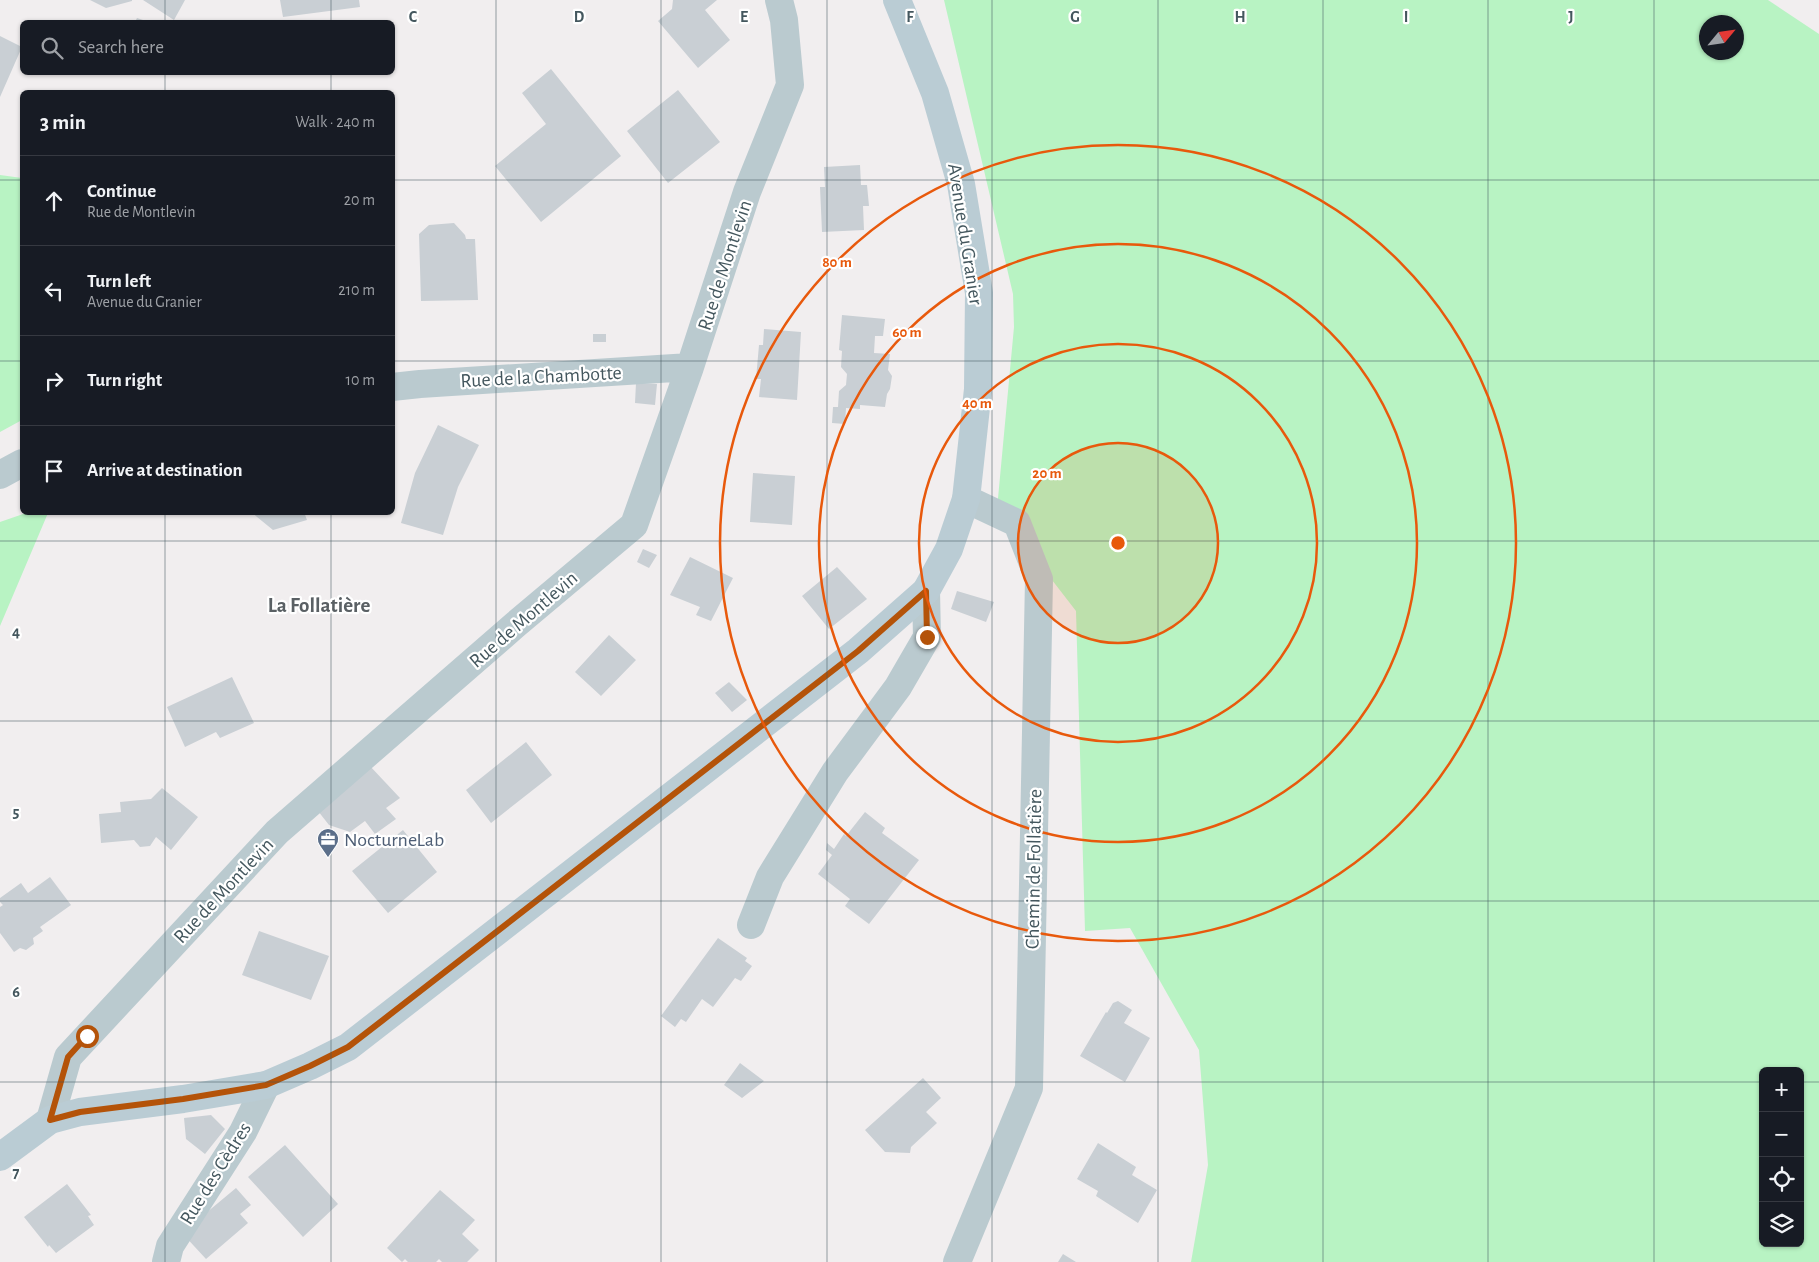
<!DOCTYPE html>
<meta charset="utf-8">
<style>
:root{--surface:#171b24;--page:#242831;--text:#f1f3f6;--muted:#9ea1a6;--line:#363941}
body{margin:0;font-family:"Alegreya Sans",sans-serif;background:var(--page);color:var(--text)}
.controls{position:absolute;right:15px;bottom:15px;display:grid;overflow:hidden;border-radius:8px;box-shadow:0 1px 4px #0004}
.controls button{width:45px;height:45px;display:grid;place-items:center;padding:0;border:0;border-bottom:1px solid var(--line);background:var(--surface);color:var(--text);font:25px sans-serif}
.compass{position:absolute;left:1699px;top:15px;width:45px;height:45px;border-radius:50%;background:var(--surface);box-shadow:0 1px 4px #0004;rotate:61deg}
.stop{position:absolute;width:15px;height:15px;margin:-11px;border:4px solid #b45309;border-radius:50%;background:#fff}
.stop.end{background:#b45309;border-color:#fff;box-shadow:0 1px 5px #0008}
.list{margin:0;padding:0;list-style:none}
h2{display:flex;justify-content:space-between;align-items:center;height:65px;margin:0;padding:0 20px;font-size:21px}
h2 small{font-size:16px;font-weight:400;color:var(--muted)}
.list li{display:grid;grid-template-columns:32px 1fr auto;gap:15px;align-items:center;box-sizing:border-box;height:90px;padding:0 20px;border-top:1px solid var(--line)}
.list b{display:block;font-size:19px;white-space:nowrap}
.list p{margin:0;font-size:16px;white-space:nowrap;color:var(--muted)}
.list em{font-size:16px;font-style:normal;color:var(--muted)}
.icon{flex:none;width:28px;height:28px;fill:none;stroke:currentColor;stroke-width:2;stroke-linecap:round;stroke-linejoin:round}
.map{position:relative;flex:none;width:1819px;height:1262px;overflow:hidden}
.search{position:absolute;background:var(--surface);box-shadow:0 1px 4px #0004;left:20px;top:20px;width:375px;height:55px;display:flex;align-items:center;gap:12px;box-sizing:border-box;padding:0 18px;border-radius:8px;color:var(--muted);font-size:19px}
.panel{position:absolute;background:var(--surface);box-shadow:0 1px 4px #0004;left:20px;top:90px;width:375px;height:425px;border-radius:8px}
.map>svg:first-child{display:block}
.green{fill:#b8f3c3;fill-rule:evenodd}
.building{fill:#c9cfd4}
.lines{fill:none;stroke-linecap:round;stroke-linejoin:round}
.street{stroke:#bacacf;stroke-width:28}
.secondary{stroke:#baccd4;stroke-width:28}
.route{stroke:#b45309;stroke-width:6}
.grid{fill:none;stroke:#44575e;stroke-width:1;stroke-opacity:0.55}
.ring{fill:none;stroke:#e8590c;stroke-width:2.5}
.labels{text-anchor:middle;stroke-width:4.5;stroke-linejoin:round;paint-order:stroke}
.street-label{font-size:20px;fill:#44575e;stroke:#fff}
.service-label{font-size:20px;fill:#4e5e75;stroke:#fff;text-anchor:start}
.neighbourhood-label{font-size:21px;font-weight:bold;fill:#5a6064;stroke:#fff}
.grid-label{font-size:16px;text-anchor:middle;font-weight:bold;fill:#44575e;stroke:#fff;stroke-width:4.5;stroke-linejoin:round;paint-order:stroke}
.centre{fill:#e8590c;stroke:#fff;stroke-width:2.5}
.ring-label{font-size:15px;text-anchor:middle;font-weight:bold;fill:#e8590c;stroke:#fff;stroke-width:4.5;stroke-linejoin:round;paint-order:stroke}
</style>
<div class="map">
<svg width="1819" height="1262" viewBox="0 0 1819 1262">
<rect width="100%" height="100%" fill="#f1eeef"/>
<path class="green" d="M944,0H1768L1819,34V1262H1191L1208,1165L1199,1050L1130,928L1085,931L1076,611L997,509L1014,327L1013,294ZM1706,22H1736V52H1706ZM1763,1071H1800V1243H1763Z
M0,175L22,178V420L0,432Z
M26,513H48L0,626V522Z"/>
<path class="building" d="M90,0H132V1L106,8Z
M143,0H185L174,20Z
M280,0H359L360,7L283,17Z
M673,0H717L705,10L730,40L698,68L658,21L672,9Z
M137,18L149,22H135Z
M0,36L22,47L0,97Z
M551,69L621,156L541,222L495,166L546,124L522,93Z
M678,90L720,142L668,183L627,131Z
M860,165L861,185H867L869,206H863L864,230L822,232L820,187H825L824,167Z
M454,223L465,235L466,239H475L478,300L421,301L419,234L429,225Z
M842,315L885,319L883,336H875L874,353L890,354L888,370L892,376L890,389L887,394L885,407L860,405V409L846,408L845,424L832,423L833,407H838L839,391L846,385L847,374L841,367L842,351L839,350Z
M764,329L801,332L797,400L759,397L761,379H756L759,345H763Z
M593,334H606V342H593Z
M636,383L657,384L655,405L635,403Z
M438,425L479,445L458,487L443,535L401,523L415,473Z
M753,473L795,476L792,525L750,522Z
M251,512H304L307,520L273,530Z
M643,549L657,555L649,568L637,562Z
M690,557L733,578L711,621L696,615L700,607L670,595Z
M837,567L867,599L829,629L802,596Z
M957,591L994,602L986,622L951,609Z
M609,635L636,660L601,696L575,672Z
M232,677L254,723L220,738L216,732L185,747L167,707Z
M729,682L747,700L732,712L715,693Z
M526,742L552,775L491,823L466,790Z
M369,765L400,798L386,808L396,819L375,834L365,821L350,832L329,825L318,811Z
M162,788L198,817L171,850L156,837L150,846L140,847L134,840L101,843L99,814L121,812L120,802L151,799Z
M865,812L885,828L882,833L919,860L869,924L845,906L850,899L818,874L832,855L826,850L827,843L834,849L844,834L846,836Z
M403,830L437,872L388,913L352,871Z
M50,877L71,905L40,927L43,931L33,938L34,944L26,950L20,948L14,952L0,933V907L3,905L0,902V898L21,883L28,893Z
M259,931L329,956L311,1000L242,975Z
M718,938L747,958L745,961L752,966L741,981L735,978L713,1007L702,999L686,1022L681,1019L675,1027L661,1016Z
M1118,1001L1132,1010L1124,1023L1150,1038L1125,1082L1080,1056L1106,1012L1107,1013L1113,1003Z
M740,1063L764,1081L742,1098L724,1085Z
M923,1078L941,1098L926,1112L937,1123L911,1147L910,1153L885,1152L865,1130Z
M211,1115L225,1129L205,1154L186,1139L184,1118Z
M1098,1143L1136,1167L1132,1175L1157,1190L1138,1223L1096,1196L1098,1191L1077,1179Z
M285,1145L338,1204L303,1237L248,1177Z
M67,1184L91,1215L88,1216L94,1225L56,1253L49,1245L48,1247L24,1217Z
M236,1188L251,1205L240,1214L248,1223L206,1259L182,1233Z
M440,1190L475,1220L462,1234L479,1250L467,1262H442L439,1259L436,1262H408L405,1259L402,1262L387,1248Z
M1063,1254L1076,1262H1058Z"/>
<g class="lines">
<path class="street" d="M392,387L420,384L690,367
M0,475L22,463
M751,925L770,877L835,772L898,687L927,637L926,591
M50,1120L68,1057L277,832L515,625L634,525L690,367L747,192L790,85L784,20L779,0
M166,1262L170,1246L243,1132L266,1085
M957,1262L1029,1088L1039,579L1017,523L966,499"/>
<path class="secondary" d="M0,1157L50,1120L80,1112L183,1099L266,1085L310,1066L348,1047L858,651L926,591L949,549L966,499L978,389L979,293L961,184L935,93L897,0"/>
</g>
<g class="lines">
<path class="route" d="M87,1036L68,1057L50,1120L80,1112L183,1099L266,1085L310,1066L348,1047L383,1020L858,651L926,591L927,637"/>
</g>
<path class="grid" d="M165,0V22M331,0V22M496,0V1262M661,0V1262M827,0V1262M992,0V1262M1158,0V1262M1323,0V1262M1488,0V1262M1654,0V1262M165,72V92M331,72V92M0,180H22M392,180H1819M0,361H22M392,361H1819M165,512V1262M331,512V1262M0,541H1819M0,721H1819M0,901H1819M0,1082H1763M1800,1082H1819"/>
<circle cx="1118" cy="543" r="100" fill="#e8590c" fill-opacity=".12"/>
<g class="ring">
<circle cx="1118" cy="543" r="100"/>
<circle cx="1118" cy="543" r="199"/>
<circle cx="1118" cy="543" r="299"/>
<circle cx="1118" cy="543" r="398"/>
</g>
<defs>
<g id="office-pin" transform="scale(1.125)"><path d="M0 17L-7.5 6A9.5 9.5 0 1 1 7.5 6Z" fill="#5c6f8a" stroke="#fff"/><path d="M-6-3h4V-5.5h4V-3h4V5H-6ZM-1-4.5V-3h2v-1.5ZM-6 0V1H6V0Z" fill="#fff"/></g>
</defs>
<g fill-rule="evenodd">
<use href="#office-pin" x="328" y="839"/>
</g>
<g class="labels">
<g class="street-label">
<text transform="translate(966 234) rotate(81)" y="7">Avenue du Granier</text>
<text transform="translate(724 265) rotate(-72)" y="7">Rue de Montlevin</text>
<text transform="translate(541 376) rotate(-3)" y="7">Rue de la Chambotte</text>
<text transform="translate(523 619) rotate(-41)" y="7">Rue de Montlevin</text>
<text transform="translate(1033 869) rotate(-89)" y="7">Chemin de Follatière</text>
<text transform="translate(223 890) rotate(-47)" y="7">Rue de Montlevin</text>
<text transform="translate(215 1173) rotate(-58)" y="7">Rue des Cèdres</text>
</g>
<g class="service-label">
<text x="344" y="846">NocturneLab</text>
</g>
<g class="neighbourhood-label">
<text x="319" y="612">La Follatière</text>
</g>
</g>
<g class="grid-label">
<text x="413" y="22">C</text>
<text x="579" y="22">D</text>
<text x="744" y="22">E</text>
<text x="910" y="22">F</text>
<text x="1075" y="22">G</text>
<text x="1240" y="22">H</text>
<text x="1406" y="22">I</text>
<text x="1571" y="22">J</text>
<text x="16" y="637">4</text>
<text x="16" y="817">5</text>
<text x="16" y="997">6</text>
<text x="16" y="1178">7</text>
</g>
<circle cx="1118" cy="543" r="8" class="centre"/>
<g class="ring-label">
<text x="837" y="267">80 m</text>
<text x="907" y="337">60 m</text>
<text x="977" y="408">40 m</text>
<text x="1047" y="478">20 m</text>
</g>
</svg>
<div class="controls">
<button>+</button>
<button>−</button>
<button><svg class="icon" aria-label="locate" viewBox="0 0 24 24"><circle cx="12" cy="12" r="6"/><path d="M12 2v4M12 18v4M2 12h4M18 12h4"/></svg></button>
<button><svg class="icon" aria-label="layers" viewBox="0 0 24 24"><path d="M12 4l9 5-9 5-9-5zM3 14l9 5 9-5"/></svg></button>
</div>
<svg class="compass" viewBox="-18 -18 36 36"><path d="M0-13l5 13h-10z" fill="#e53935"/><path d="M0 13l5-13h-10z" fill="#9ea1a6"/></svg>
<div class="stop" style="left:87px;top:1036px"></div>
<div class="stop end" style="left:927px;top:637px"></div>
<div class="search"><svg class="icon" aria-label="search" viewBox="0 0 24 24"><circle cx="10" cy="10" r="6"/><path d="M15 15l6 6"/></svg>Search here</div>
<section class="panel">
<h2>3 min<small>Walk · 240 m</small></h2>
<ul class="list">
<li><svg class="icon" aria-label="ahead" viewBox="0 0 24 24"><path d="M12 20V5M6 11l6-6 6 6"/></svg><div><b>Continue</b><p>Rue de Montlevin</p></div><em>20 m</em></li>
<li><svg class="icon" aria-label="left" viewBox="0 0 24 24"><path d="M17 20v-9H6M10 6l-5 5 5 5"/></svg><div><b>Turn left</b><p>Avenue du Granier</p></div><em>210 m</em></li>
<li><svg class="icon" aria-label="right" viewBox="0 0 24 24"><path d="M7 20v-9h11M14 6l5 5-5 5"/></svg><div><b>Turn right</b></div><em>10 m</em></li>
<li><svg class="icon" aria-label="arrive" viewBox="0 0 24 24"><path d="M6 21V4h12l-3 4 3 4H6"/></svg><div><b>Arrive at destination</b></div></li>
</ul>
</section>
</div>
